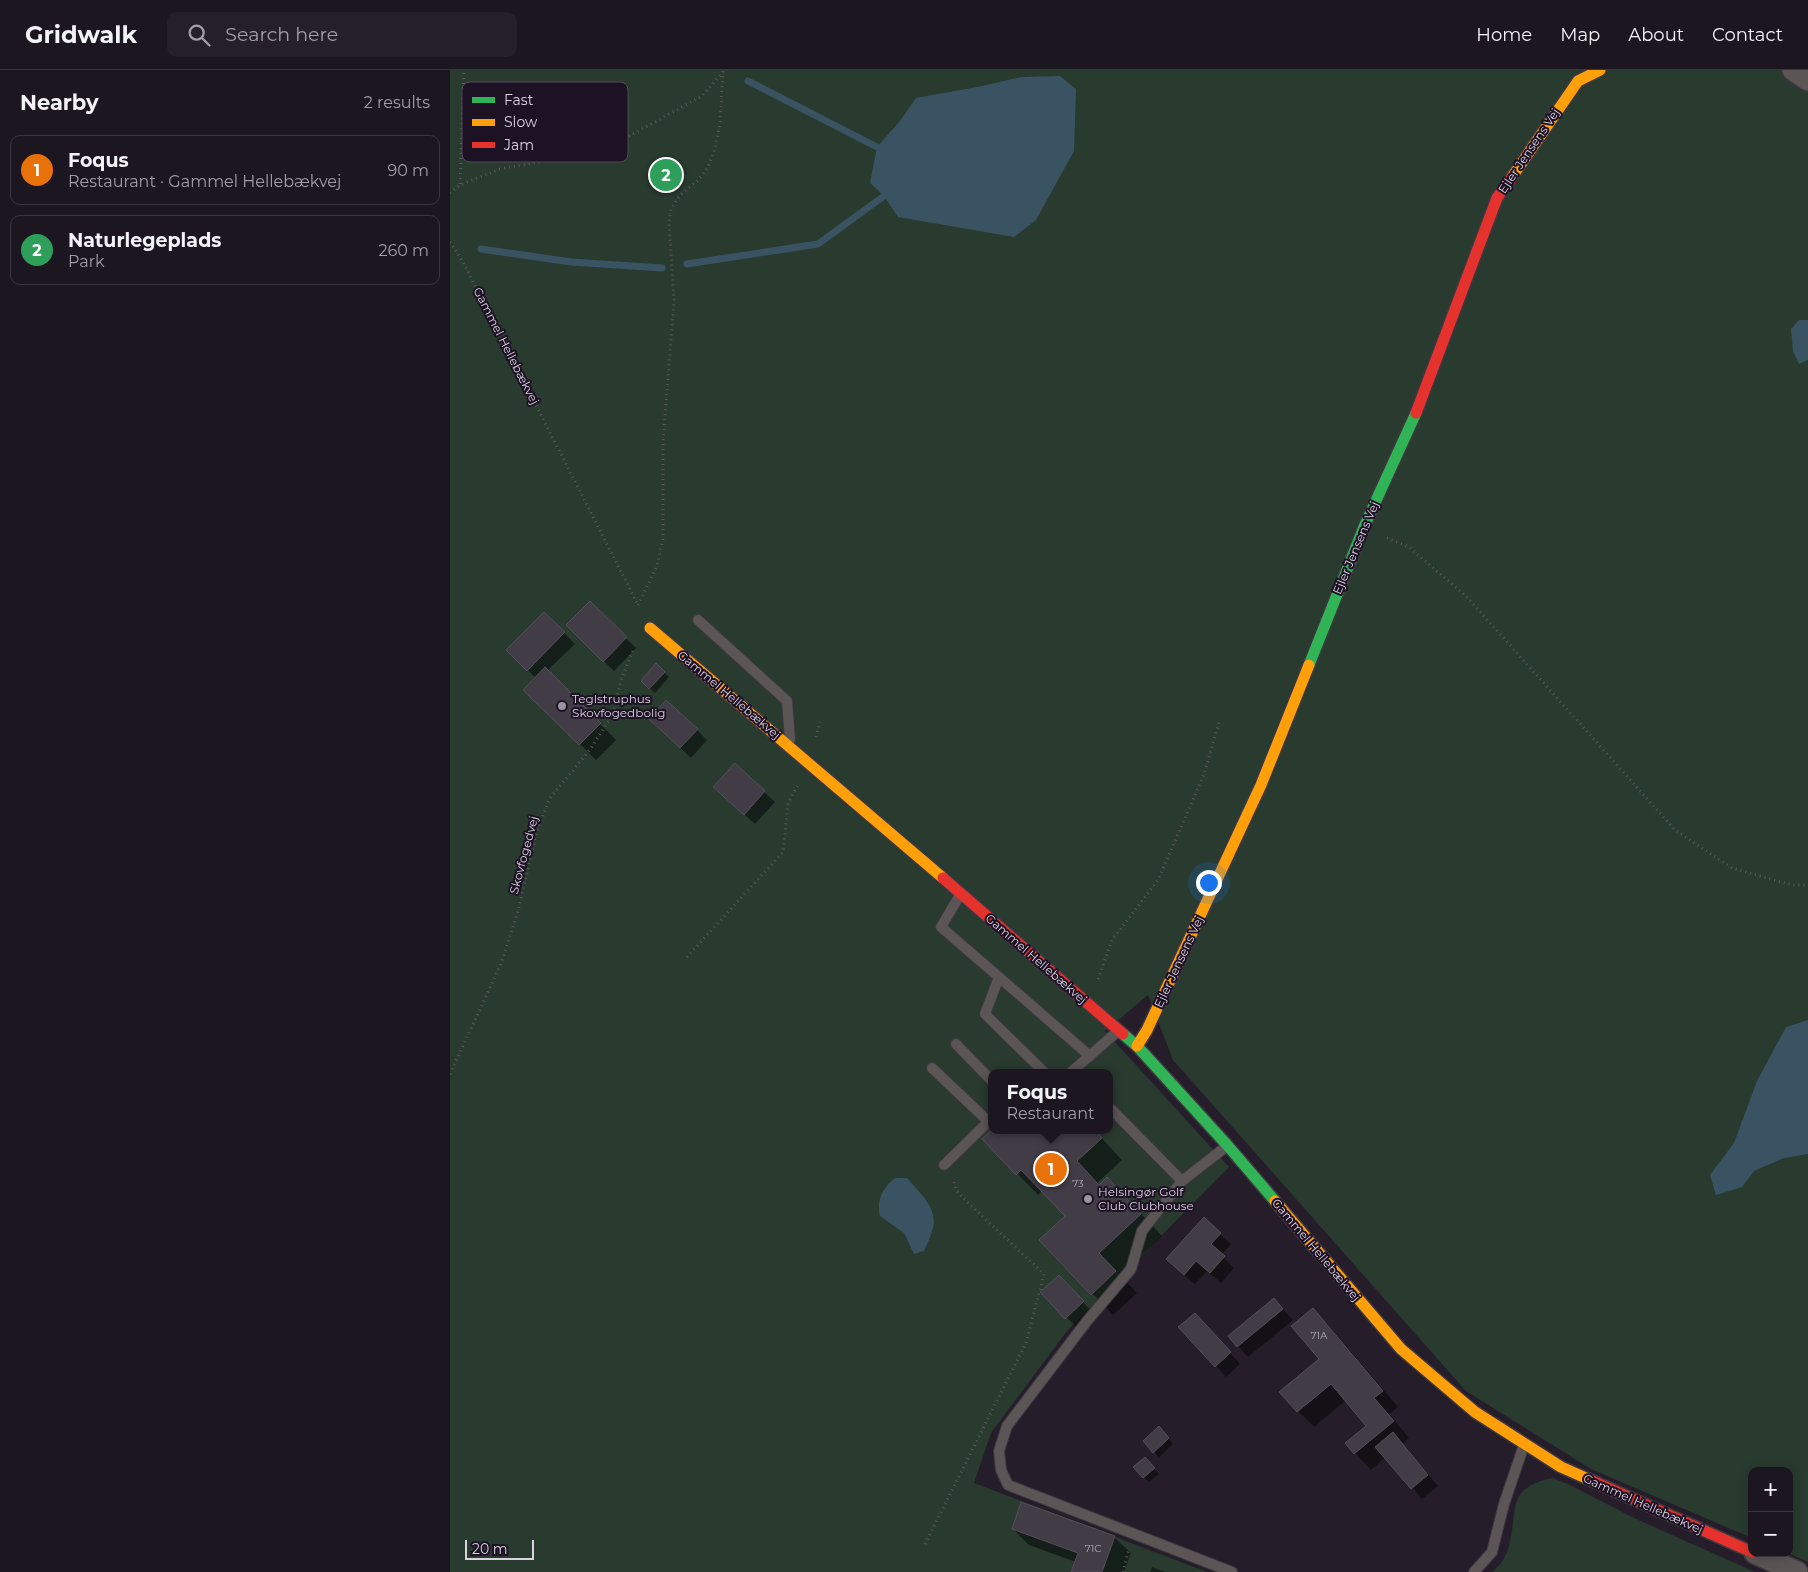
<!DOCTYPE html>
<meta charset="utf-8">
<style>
:root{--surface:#1c1620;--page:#251f29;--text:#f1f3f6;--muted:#a09fa5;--line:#3a353e;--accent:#9a93a0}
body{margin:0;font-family:Montserrat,sans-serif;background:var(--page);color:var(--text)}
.controls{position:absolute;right:15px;bottom:15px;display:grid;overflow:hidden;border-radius:10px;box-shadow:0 2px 12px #0003}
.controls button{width:45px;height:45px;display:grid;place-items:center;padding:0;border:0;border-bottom:1px solid var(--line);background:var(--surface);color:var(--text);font:25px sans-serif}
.scale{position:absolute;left:15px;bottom:12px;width:69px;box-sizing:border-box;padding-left:5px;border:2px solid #d9d2df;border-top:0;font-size:14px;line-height:18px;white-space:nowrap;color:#d9d2df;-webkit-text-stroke:4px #1d1124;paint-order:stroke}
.you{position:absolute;left:758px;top:812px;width:18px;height:18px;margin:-12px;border:4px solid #fff;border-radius:50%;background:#1a73e8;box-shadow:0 0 0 8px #1a73e833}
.badge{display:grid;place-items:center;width:32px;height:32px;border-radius:50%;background:var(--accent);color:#fff;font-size:16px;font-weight:700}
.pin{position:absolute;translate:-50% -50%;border:2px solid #fff;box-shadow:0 1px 5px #0006}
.popup{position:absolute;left:538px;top:999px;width:125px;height:65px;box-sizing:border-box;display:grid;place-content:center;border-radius:10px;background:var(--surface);filter:drop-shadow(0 1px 4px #0005);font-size:16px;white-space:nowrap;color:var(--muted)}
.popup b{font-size:19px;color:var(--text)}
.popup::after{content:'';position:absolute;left:50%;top:100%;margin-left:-10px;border:10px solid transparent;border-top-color:var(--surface)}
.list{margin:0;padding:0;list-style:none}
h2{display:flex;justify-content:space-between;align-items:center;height:65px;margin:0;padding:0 20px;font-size:21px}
h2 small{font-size:16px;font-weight:400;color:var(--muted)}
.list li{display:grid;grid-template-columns:32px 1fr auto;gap:15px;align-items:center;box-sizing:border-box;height:70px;margin:0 10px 10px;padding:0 10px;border:1px solid var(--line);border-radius:10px}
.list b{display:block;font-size:19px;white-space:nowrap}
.list p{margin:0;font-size:16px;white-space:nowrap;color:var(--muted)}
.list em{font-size:16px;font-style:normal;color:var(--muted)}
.icon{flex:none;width:28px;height:28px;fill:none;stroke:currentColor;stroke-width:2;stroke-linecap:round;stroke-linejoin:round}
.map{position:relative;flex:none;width:1358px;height:1502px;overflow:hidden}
header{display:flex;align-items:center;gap:30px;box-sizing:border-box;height:70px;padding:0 25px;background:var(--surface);border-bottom:1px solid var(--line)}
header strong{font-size:24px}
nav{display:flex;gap:28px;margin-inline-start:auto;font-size:18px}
.search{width:350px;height:45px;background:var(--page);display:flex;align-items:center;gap:12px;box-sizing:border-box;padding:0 18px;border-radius:10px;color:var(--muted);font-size:19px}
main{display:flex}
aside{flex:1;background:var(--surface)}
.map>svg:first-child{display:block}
.green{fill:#293a2f;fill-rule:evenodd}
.water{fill:#3a5362}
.shadow{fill:#0007}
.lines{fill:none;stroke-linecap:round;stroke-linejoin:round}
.stream{stroke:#3a5362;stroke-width:7}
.building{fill:#413c45;stroke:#544e58}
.lane-casing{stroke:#3e3842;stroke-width:12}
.street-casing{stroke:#3e3842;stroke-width:24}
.fast-casing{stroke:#3e3842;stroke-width:14}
.slow-casing{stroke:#3e3842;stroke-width:14}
.jam-casing{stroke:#3e3842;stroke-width:14}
.path{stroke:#5c585a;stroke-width:3;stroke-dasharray:1 4;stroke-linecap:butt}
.lane{stroke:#5b5655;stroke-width:10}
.street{stroke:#5b5655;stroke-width:21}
.fast{stroke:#30b455;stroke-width:11}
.slow{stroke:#ff9f0a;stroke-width:11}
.jam{stroke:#e5322d;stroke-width:11}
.poi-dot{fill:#9a93a0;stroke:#1d1124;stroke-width:2}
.labels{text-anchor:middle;stroke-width:4;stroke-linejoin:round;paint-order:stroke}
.number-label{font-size:10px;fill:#b3acb8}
.street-label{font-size:12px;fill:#d9d2df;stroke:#1d1124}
.poi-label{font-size:12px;fill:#d9d2df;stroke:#1d1124;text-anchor:start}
.key{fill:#1d1124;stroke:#554b5c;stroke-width:1}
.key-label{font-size:14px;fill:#d9d2df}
</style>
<header>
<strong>Gridwalk</strong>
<div class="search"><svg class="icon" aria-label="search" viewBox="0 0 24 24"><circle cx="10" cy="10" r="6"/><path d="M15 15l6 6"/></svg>Search here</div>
<nav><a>Home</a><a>Map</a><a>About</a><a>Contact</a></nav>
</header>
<main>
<aside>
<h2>Nearby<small>2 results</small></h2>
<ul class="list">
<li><span class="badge" style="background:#e8710a">1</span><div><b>Foqus</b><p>Restaurant · Gammel Hellebækvej</p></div><em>90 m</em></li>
<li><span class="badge" style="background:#2e9e5b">2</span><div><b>Naturlegeplads</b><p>Park</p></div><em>260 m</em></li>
</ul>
</aside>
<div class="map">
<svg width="1358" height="1502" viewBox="0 0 1358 1502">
<rect width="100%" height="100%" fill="#251e2a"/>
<path class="green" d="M0,0H1358V1492L1338,1483H1339V1401H1302V1468L1141,1399L1016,1321L723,990L698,925L655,961L779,1097L617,1261L541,1363L524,1413L757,1502H0ZM542,1003H660V1060H542Z
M1102,1408L1118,1414L1184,1448L1305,1502H1043C1047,1497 1053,1492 1055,1486C1057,1483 1058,1479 1059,1475C1069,1438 1055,1419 1102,1408Z"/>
<path class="water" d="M610,6L626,19L624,81L586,150L564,167L448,147L434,126L420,113L427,77L450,51L466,28L532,16L571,7Z
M1349,250H1358V290L1349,294L1343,281L1341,259Z
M1358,950V1084L1334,1088L1304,1101L1292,1117L1266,1125L1260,1105L1284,1073L1307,1011L1336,957Z
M445,1108H457C469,1122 488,1138 483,1158C481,1166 477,1174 474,1181L464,1184L454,1163L430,1146C426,1131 433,1117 445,1108Z"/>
<path class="shadow" d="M140,533L186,578L164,601L117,555Z
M94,543L125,574L97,601L166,670L146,690L75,620L86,608L58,580Z
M206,595L219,607L205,623L192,611Z
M211,660H247L257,670L241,688Z
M285,695L325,732L305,754L275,727Z
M644,1060L672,1090L647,1113L678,1130L712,1166L670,1205L687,1223L663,1245L591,1170L616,1146L593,1120L588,1125L534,1069L605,1070Z
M770,1164L781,1174L771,1185L784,1198L771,1213L757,1201L745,1214L728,1200Z
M619,1217L643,1243L627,1258L592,1222Z
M824,1230L843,1250L798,1287L780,1267Z
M863,1240L879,1256L948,1337L939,1344L959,1368L952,1374L988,1416L972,1429L936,1387L921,1400L897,1374L918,1356L896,1330L864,1357L848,1341L870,1289Z
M755,1255L790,1294L776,1307L766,1296Z
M709,1358L723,1374L709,1387L695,1371Z
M694,1389L709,1404L699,1412L685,1397Z
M563,1459L664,1467L681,1483L674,1502H622L626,1492L579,1475Z
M702,1497L715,1502H700Z"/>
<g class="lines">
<path class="stream" d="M298,11L427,77
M31,179L121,192L212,198
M237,194L368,174L434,126"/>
</g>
<path class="building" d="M140,531L177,567L153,592L116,555Z
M94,542L115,562L77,601L56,580Z
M206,593L215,602L199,619L191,611Z
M95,597L151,653L129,675L73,620Z
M216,630L248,659L230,678L199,649Z
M285,693L315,721L294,745L263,717Z
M542,1060H596L604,1069L614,1060H645L652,1068L627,1091L649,1115L657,1107L691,1144L649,1183L666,1201L641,1225L589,1170L615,1146L571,1100L566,1105L532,1069Z
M754,1147L771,1163L761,1174L775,1186L760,1203L746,1191L734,1205L716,1189Z
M609,1205L634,1231L615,1249L590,1222Z
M824,1228L833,1239L787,1277L778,1266Z
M863,1238L933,1321L924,1328L944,1351L904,1384L895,1373L916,1356L881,1314L847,1342L829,1322L869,1289L841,1256Z
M745,1243L781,1282L765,1297L728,1257Z
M709,1356L719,1368L703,1383L693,1371Z
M943,1362L978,1405L961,1419L925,1377Z
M695,1387L705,1398L693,1408L683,1397Z
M571,1432L665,1466L652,1502H621L628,1483L562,1459Z"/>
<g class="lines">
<g class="lane-casing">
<path id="lane" d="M248,550L337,631L340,669
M510,825L491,857L640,986
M549,907L535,944L595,1003
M506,974L542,1011
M482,998L539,1052
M620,1003L668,961
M660,1038L732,1111
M777,1076L732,1111L692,1161L681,1199L637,1251L557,1356L549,1381L551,1400L558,1415L782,1502
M494,1095L542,1048
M1024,1502L1042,1482L1054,1434L1074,1375"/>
</g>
<g class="street-casing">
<path id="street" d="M1343,0L1358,10
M1305,1483L1347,1502"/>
</g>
<g class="fast-casing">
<path id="fast" d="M859,595L914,457L966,343
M673,964L687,976L778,1076L825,1131"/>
</g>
<g class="slow-casing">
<path id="slow" d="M1062,107L1128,11L1150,0
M200,558L493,808
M687,976L697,960L811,715L859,595
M825,1131L951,1279L1025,1342L1111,1397L1138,1409"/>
</g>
<g class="jam-casing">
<path id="jam" d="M966,343L1047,128L1062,107
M493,808L673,964
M1138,1409L1302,1482"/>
</g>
<path class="path" d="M10,114L14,0
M0,123L10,115L50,99L154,80L252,26L273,2
M0,172L13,192L188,535
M937,468L959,477L1016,526L1225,760L1282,798L1341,815H1358
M188,535L207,496L213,469V373L224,230L219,153L221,139L230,125L247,111L257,99L264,82L270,54L273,1
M366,667L370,652
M237,887L333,782L338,733L348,715
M648,909L662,870L708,810L754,704L770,649
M0,1004L50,896L68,841L87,761L100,728L139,681L163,644L171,610L184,578
M475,1474L576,1273L594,1204L516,1131L506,1120L503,1109
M673,1502L679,1478"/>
<use href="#lane" class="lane"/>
<use href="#street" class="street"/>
<use href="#fast" class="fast"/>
<use href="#slow" class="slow"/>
<use href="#jam" class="jam"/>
</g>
<g class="poi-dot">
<circle cx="112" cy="636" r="5"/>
<circle cx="638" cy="1129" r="5"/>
</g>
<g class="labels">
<g class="number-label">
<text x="628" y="1117">73</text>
<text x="869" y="1269">71A</text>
<text x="643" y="1482">71C</text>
</g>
<g class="street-label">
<text transform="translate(1079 81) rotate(-56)" y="4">Ejler Jensens Vej</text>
<text transform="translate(56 276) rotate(63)" y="4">Gammel Hellebækvej</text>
<text transform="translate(906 478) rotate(-67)" y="4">Ejler Jensens Vej</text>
<text transform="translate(279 625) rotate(40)" y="4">Gammel Hellebækvej</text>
<text transform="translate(74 785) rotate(-75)" y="4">Skovfogedvej</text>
<text transform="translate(586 889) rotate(41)" y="4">Gammel Hellebækvej</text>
<text transform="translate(729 892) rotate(-65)" y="4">Ejler Jensens Vej</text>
<text transform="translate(866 1180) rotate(50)" y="4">Gammel Hellebækvej</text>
<text transform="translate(1193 1434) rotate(24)" y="4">Gammel Hellebækvej</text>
</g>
<g class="poi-label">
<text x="122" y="633">Teglstruphus<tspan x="122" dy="14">Skovfogedbolig</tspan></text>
<text x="648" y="1126">Helsingør Golf<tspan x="648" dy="14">Club Clubhouse</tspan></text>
</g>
</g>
<rect x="12" y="12" width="166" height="80" rx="8" class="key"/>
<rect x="22" y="27" width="23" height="6" fill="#30b455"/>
<rect x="22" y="49" width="23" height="7" fill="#ff9f0a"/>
<rect x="22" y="72" width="23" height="6" fill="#e5322d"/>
<g class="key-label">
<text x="54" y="35">Fast</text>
<text x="54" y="57">Slow</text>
<text x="54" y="80">Jam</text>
</g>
</svg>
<div class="controls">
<button>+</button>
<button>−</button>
</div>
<div class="scale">20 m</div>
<div class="you"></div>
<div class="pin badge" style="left:601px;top:1099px;background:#e8710a">1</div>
<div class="popup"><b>Foqus</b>Restaurant</div>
<div class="pin badge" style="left:216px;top:105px;background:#2e9e5b">2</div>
</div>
</main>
